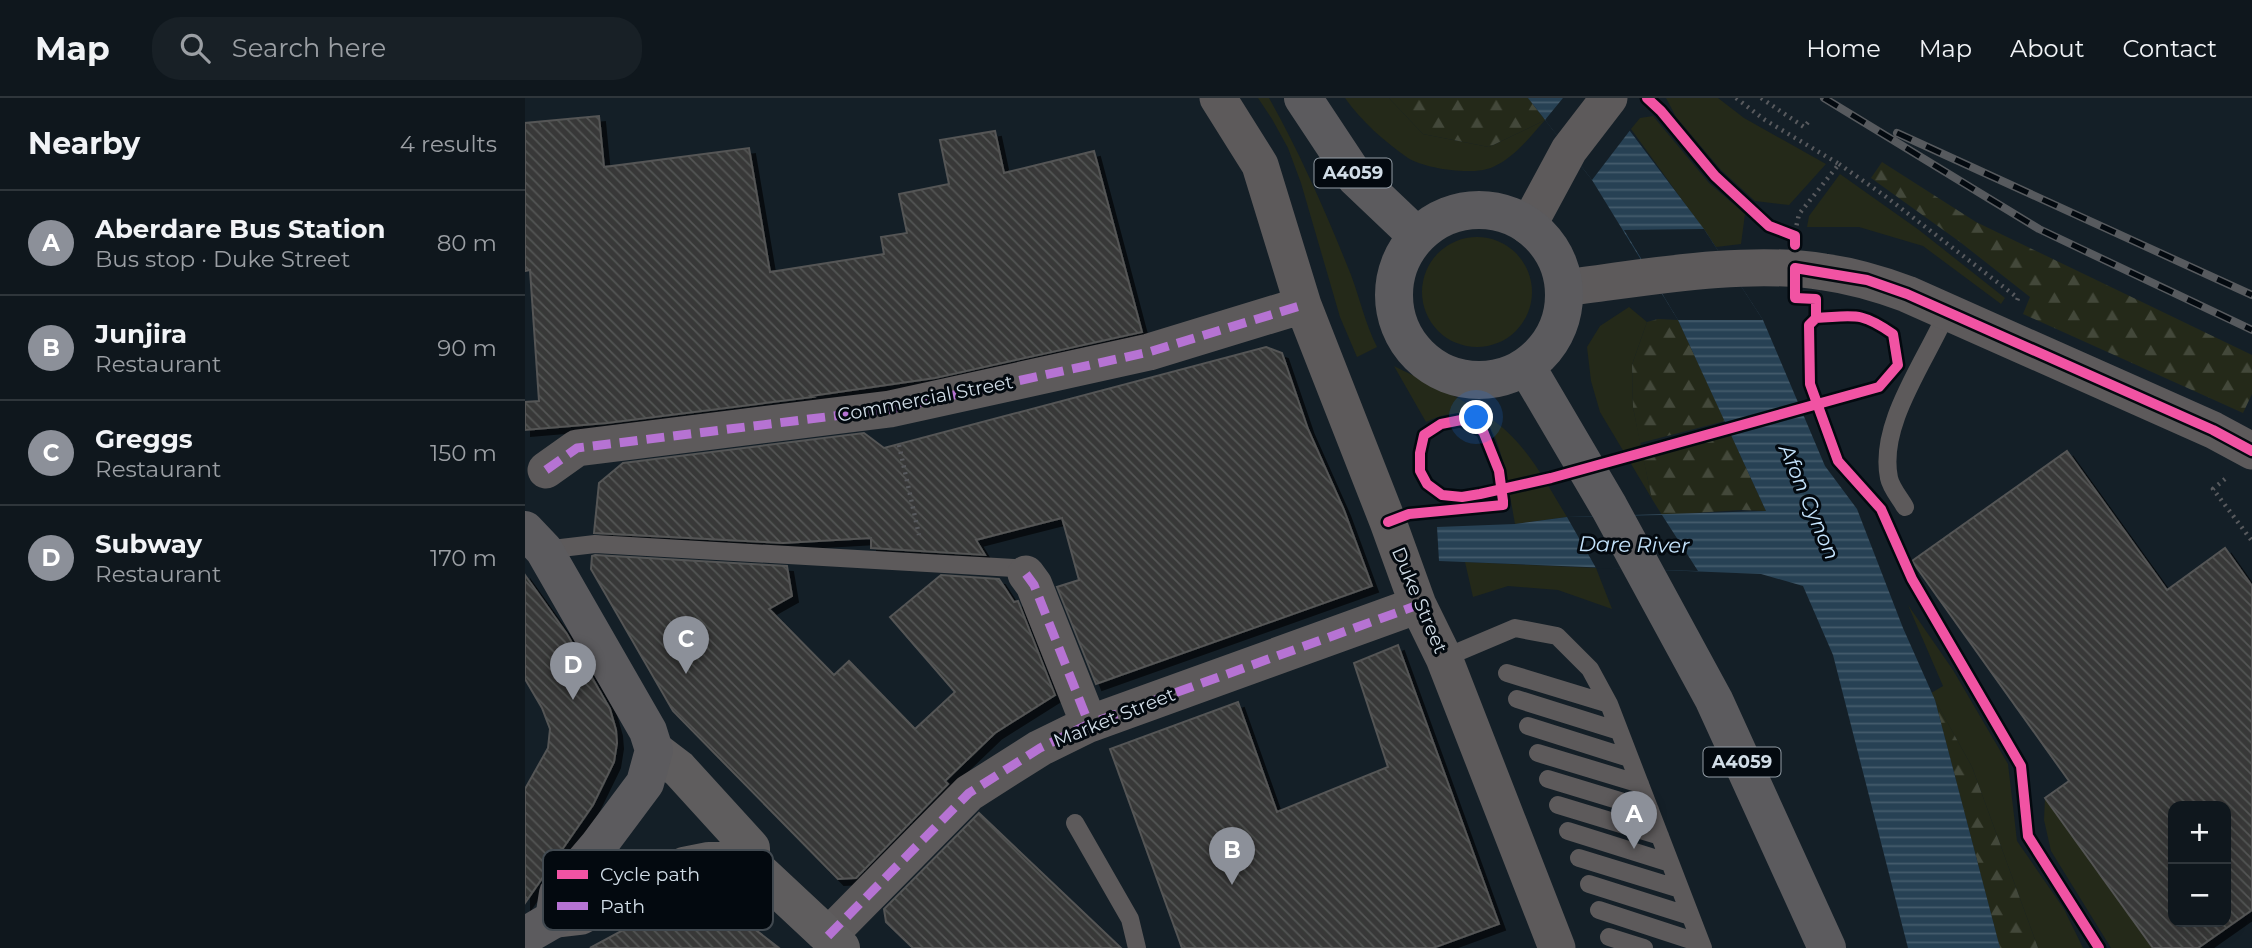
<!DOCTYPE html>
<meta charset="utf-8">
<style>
:root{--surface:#0f171d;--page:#182026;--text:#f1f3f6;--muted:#9b9fa4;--line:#2f363b;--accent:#8c9099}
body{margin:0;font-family:Montserrat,sans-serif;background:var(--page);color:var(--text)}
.controls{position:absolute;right:21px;bottom:21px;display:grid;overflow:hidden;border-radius:14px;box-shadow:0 4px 18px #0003}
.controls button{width:63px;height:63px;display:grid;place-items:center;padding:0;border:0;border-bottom:2px solid var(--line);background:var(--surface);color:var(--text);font:35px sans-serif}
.you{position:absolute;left:952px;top:320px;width:24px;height:24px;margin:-18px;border:5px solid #fff;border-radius:50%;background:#1a73e8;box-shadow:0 0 0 10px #1a73e833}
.badge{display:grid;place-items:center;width:46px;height:46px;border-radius:50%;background:var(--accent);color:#fff;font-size:23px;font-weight:700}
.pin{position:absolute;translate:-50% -58px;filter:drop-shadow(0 2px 4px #0008)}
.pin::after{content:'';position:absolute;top:37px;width:24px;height:21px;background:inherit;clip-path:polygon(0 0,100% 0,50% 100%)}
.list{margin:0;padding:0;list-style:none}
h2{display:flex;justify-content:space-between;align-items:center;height:91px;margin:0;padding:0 28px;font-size:30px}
h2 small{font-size:23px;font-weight:400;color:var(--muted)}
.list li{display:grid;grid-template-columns:46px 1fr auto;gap:21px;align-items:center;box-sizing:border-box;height:105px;padding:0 28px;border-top:2px solid var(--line)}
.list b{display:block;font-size:26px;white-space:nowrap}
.list p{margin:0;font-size:23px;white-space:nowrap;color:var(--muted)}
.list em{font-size:23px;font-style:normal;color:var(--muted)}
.icon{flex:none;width:38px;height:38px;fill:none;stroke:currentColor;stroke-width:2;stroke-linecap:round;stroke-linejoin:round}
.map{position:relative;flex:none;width:1727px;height:850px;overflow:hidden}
header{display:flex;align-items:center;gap:42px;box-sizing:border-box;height:98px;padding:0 35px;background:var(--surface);border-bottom:2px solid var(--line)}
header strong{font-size:33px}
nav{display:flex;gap:38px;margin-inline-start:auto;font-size:24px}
.search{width:490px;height:63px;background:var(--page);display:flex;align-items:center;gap:18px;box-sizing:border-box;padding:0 24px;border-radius:28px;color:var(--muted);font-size:26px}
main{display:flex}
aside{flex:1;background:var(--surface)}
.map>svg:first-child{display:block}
.green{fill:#242919}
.forest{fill:url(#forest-firs)}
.water{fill:url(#water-rules)}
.pier{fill:#141f27}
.building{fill:url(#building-back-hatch);stroke:#545555;stroke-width:2;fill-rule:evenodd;filter:url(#shadow)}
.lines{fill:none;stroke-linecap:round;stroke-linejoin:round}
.path{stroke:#585a5e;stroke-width:4.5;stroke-dasharray:2 5;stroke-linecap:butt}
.lane{stroke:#5d5a5b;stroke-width:18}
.street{stroke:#5d5a5b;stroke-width:37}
.secondary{stroke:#5f5d5e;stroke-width:38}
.primary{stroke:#5c5b5e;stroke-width:38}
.rail-casing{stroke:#575a5e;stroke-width:8}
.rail{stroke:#03090f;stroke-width:5;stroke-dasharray:16;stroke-linecap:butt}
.quiet{stroke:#b673d3;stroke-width:9;stroke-dasharray:18 9;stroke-linecap:butt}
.cycleway-casing{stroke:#03090f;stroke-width:15}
.cycleway{stroke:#f153a3;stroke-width:10}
.labels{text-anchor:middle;stroke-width:6;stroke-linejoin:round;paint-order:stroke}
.shield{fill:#03090f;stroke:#939da6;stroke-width:2}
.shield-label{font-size:18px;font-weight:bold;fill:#d1dde7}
.street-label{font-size:19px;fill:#d1dde7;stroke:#03090f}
.water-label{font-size:21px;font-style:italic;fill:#c5e4fd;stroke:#03090f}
.key{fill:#03090f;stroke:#414950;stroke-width:2}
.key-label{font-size:19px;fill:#d1dde7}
</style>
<header>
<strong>Map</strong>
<div class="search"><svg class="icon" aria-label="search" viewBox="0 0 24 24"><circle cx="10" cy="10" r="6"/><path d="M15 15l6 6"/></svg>Search here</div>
<nav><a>Home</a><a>Map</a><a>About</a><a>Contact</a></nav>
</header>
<main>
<aside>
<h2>Nearby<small>4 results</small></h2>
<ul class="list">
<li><span class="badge">A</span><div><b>Aberdare Bus Station</b><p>Bus stop · Duke Street</p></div><em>80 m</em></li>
<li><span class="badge">B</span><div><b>Junjira</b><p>Restaurant</p></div><em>90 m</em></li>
<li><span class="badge">C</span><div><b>Greggs</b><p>Restaurant</p></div><em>150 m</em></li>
<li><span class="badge">D</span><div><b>Subway</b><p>Restaurant</p></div><em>170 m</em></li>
</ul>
</aside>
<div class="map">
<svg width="1727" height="850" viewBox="0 0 1727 850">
<defs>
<pattern id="forest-firs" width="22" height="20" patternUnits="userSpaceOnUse" patternTransform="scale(1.75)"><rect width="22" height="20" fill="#242919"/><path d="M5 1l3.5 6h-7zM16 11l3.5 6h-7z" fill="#43483a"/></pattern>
<pattern id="water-rules" width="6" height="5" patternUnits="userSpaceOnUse" patternTransform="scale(1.75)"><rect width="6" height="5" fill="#274154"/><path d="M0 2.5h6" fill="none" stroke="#455c6d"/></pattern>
<pattern id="building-back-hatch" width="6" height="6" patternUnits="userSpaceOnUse" patternTransform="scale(1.75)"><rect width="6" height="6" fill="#383938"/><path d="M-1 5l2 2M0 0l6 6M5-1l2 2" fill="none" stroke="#545555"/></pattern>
<filter id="shadow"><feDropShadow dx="6" dy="6" stdDeviation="0" flood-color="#0009"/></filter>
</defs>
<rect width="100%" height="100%" fill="#141f27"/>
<path class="green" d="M733,0H744C776,57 802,117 826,177C835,201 840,225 852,249L832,259L815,219L776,85L763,50L747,21Z
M820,0H864L898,36L964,49L1020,22C1004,40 990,59 968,69C949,78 901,71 883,60C860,44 836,23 820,0Z
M1141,0H1193L1219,20L1301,66L1264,107L1230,103L1196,72L1151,19Z
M1128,18L1184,85L1220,116L1216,146L1191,149L1106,31L1115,20Z
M1315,76L1394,132L1480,200L1476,206L1398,148L1334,129H1282L1284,118Z
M897 194a55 55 0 1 1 110 0a55 55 0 1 1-110 0Z
M1104,209L1122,224L1107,267L1108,309L1127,401L1075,314L1066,283L1062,249L1075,228Z
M869,268C905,286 947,304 978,330C1006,354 1023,388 1042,419L990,426C986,405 977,340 962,326C945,310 921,314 901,324Z
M940,464L1071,470L1087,511L1033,492L983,488L948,499Z
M1383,507L1428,572L1483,666L1492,743L1539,811L1558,850H1513L1447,669L1406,595L1418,588Z
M1520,700L1628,850H1586L1526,753L1519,722Z"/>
<path class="forest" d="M864,0H1003L1020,22L964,49L898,36Z
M1357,64L1451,124L1727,257V296L1718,315L1498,216L1505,199L1435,144L1346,80Z
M1133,221L1153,222L1200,323L1115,345L1108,309L1107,267L1122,224Z
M1206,337L1241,413L1216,412L1137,417L1127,401L1118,359Z
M1410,602L1447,669L1513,850H1475Z"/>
<path class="water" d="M1003,0H1080L1179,131L1238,222L1300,368L1332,411L1378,530L1410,602L1475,850H1383L1308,557L1278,488L1236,476L914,463L912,429L990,426L1042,419L1241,413L1153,222L1067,82Z"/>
<path class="pier" d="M1038,0H1080L1106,31L1067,82L1020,22Z
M1179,131L1238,222H1153L1099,132Z
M1137,417L1173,473L1071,470L1042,419Z"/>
<path class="building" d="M74,18L79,69L224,50L245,174L359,156L356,139L382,135L374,96L424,86L415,42L470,33L479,75L569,53L617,234L410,280L286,298L288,299L82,325L0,332V304L14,303L5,172L0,173V25Z
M741,249L757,255L783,331L819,412L847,488L571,586L532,489L554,482L537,420L451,442L460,457L346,450V440L258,445L69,435L74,385L98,365L339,335L359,350Z
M1542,353L1642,492L1700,450L1727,488V812L1673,850H1628L1520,700L1544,683L1387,463ZM1648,708H1701V824H1648Z
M70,457L262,468L267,498L244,511L309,577L324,563L390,631L430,594L365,519L416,477L474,481L489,504L493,503L530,597L470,635L420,683L423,686L331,780L313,781L148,613L66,471L67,458Z
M0,477L42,536L85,611L91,632L92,645L89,664L68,707L0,805V691L23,650L25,631L17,610L0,581Z
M873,547L974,826L908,850H657L585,651L713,604L752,714L863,669L829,565Z
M454,715L596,850H388L361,824L359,811Z
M178,796L192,802L254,850H65L163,797Z"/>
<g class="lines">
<path class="path" d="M1211,0L1240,22L1314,66L1274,116L1270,134
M1236,0L1279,29L1285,22
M1314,66L1360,98L1493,200L1492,203
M374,347L394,437
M1700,381L1688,391L1727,443"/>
<path class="lane" d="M1380,409C1375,400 1366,390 1364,380C1353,326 1401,263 1422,214
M19,452L70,446L489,470L501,476
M919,560L990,530L1032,538L1065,571L1084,606L1178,850
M982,575L1084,606
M992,601L1094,633
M1003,628L1104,660
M1013,655L1115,686
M1023,681L1125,712
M1033,707L1135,738
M550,725L605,821L612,850
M1043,733L1145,765
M1054,760L1155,791
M1064,786L1165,818
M1074,812L1175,845
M1084,839L1119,850"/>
<path class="street" d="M693,0L735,67L778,207L863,424L893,507L919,560L1032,850
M1003,128L1044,52L1084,0
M1039,190C1118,180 1221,161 1299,174C1328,178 1355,186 1382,196L1688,332L1727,353
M21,372L52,350L365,311L624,254L778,207
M501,476L509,487L564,626
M303,838L444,695L515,650L564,626L893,507"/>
<path class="secondary" d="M129,652L154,671L226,750V766L316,850
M29,821L55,818L125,782L159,768L184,763H198L212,767L226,766"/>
<path class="primary" d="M778,0L831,80L892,138
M869 197a85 85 0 1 1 170 0a85 85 0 1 1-170 0Z
M1001,268L1084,409L1189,602L1302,850
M0,432L19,452L123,633L129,652L120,685L73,748L33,795L29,821L0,838"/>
<g class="rail-casing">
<path id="rail" d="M1299,0L1514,131L1727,232
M1372,35L1727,197"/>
</g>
<use href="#rail" class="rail"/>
<path class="quiet" d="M21,372L52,350L365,311L624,254L778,207
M501,476L509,487L564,626
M303,838L444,695L515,650L564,626L893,507"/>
<g class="cycleway-casing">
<path id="cycleway" d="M1122,0L1136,13L1190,78L1244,128L1270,138V147
M863,424L884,416L978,407V403L974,373L958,333L936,322L916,326L899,337L895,355V373L902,386L917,397L937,399L955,396L1026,380L1354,289L1373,267L1368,236C1335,213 1330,218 1291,220
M1574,850L1503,738L1496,668L1387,481L1356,411L1313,363L1285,286L1284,227L1291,220V201L1270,200V170L1342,182L1382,196L1688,332L1727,353"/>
</g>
<use href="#cycleway" class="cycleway"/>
</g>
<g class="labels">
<g class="shield">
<rect x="789.5" y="60.5" width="77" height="29" rx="5"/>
<rect x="1178.5" y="649.5" width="77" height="29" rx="5"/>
</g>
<g class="shield-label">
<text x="828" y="81">A4059</text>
<text x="1217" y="670">A4059</text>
</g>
<g class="street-label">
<text transform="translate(400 300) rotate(-11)" y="7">Commercial Street</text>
<text transform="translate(895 502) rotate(67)" y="7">Duke Street</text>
<text transform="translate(589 619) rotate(-22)" y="7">Market Street</text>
</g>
<g class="water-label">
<text transform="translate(1284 404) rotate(67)" y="7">Afon Cynon</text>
<text transform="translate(1109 447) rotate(1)" y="7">Dare River</text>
</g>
</g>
<rect x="18" y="752" width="230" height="80" rx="10" class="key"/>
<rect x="32" y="772" width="31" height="9" fill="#f153a3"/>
<rect x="32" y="804" width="31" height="8" fill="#b673d3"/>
<g class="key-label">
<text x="75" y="783">Cycle path</text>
<text x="75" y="815">Path</text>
</g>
</svg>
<div class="controls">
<button>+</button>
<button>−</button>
</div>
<div class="you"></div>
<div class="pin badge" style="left:1109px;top:751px">A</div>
<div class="pin badge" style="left:707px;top:787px">B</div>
<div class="pin badge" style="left:161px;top:576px">C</div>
<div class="pin badge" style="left:48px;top:602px">D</div>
</div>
</main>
